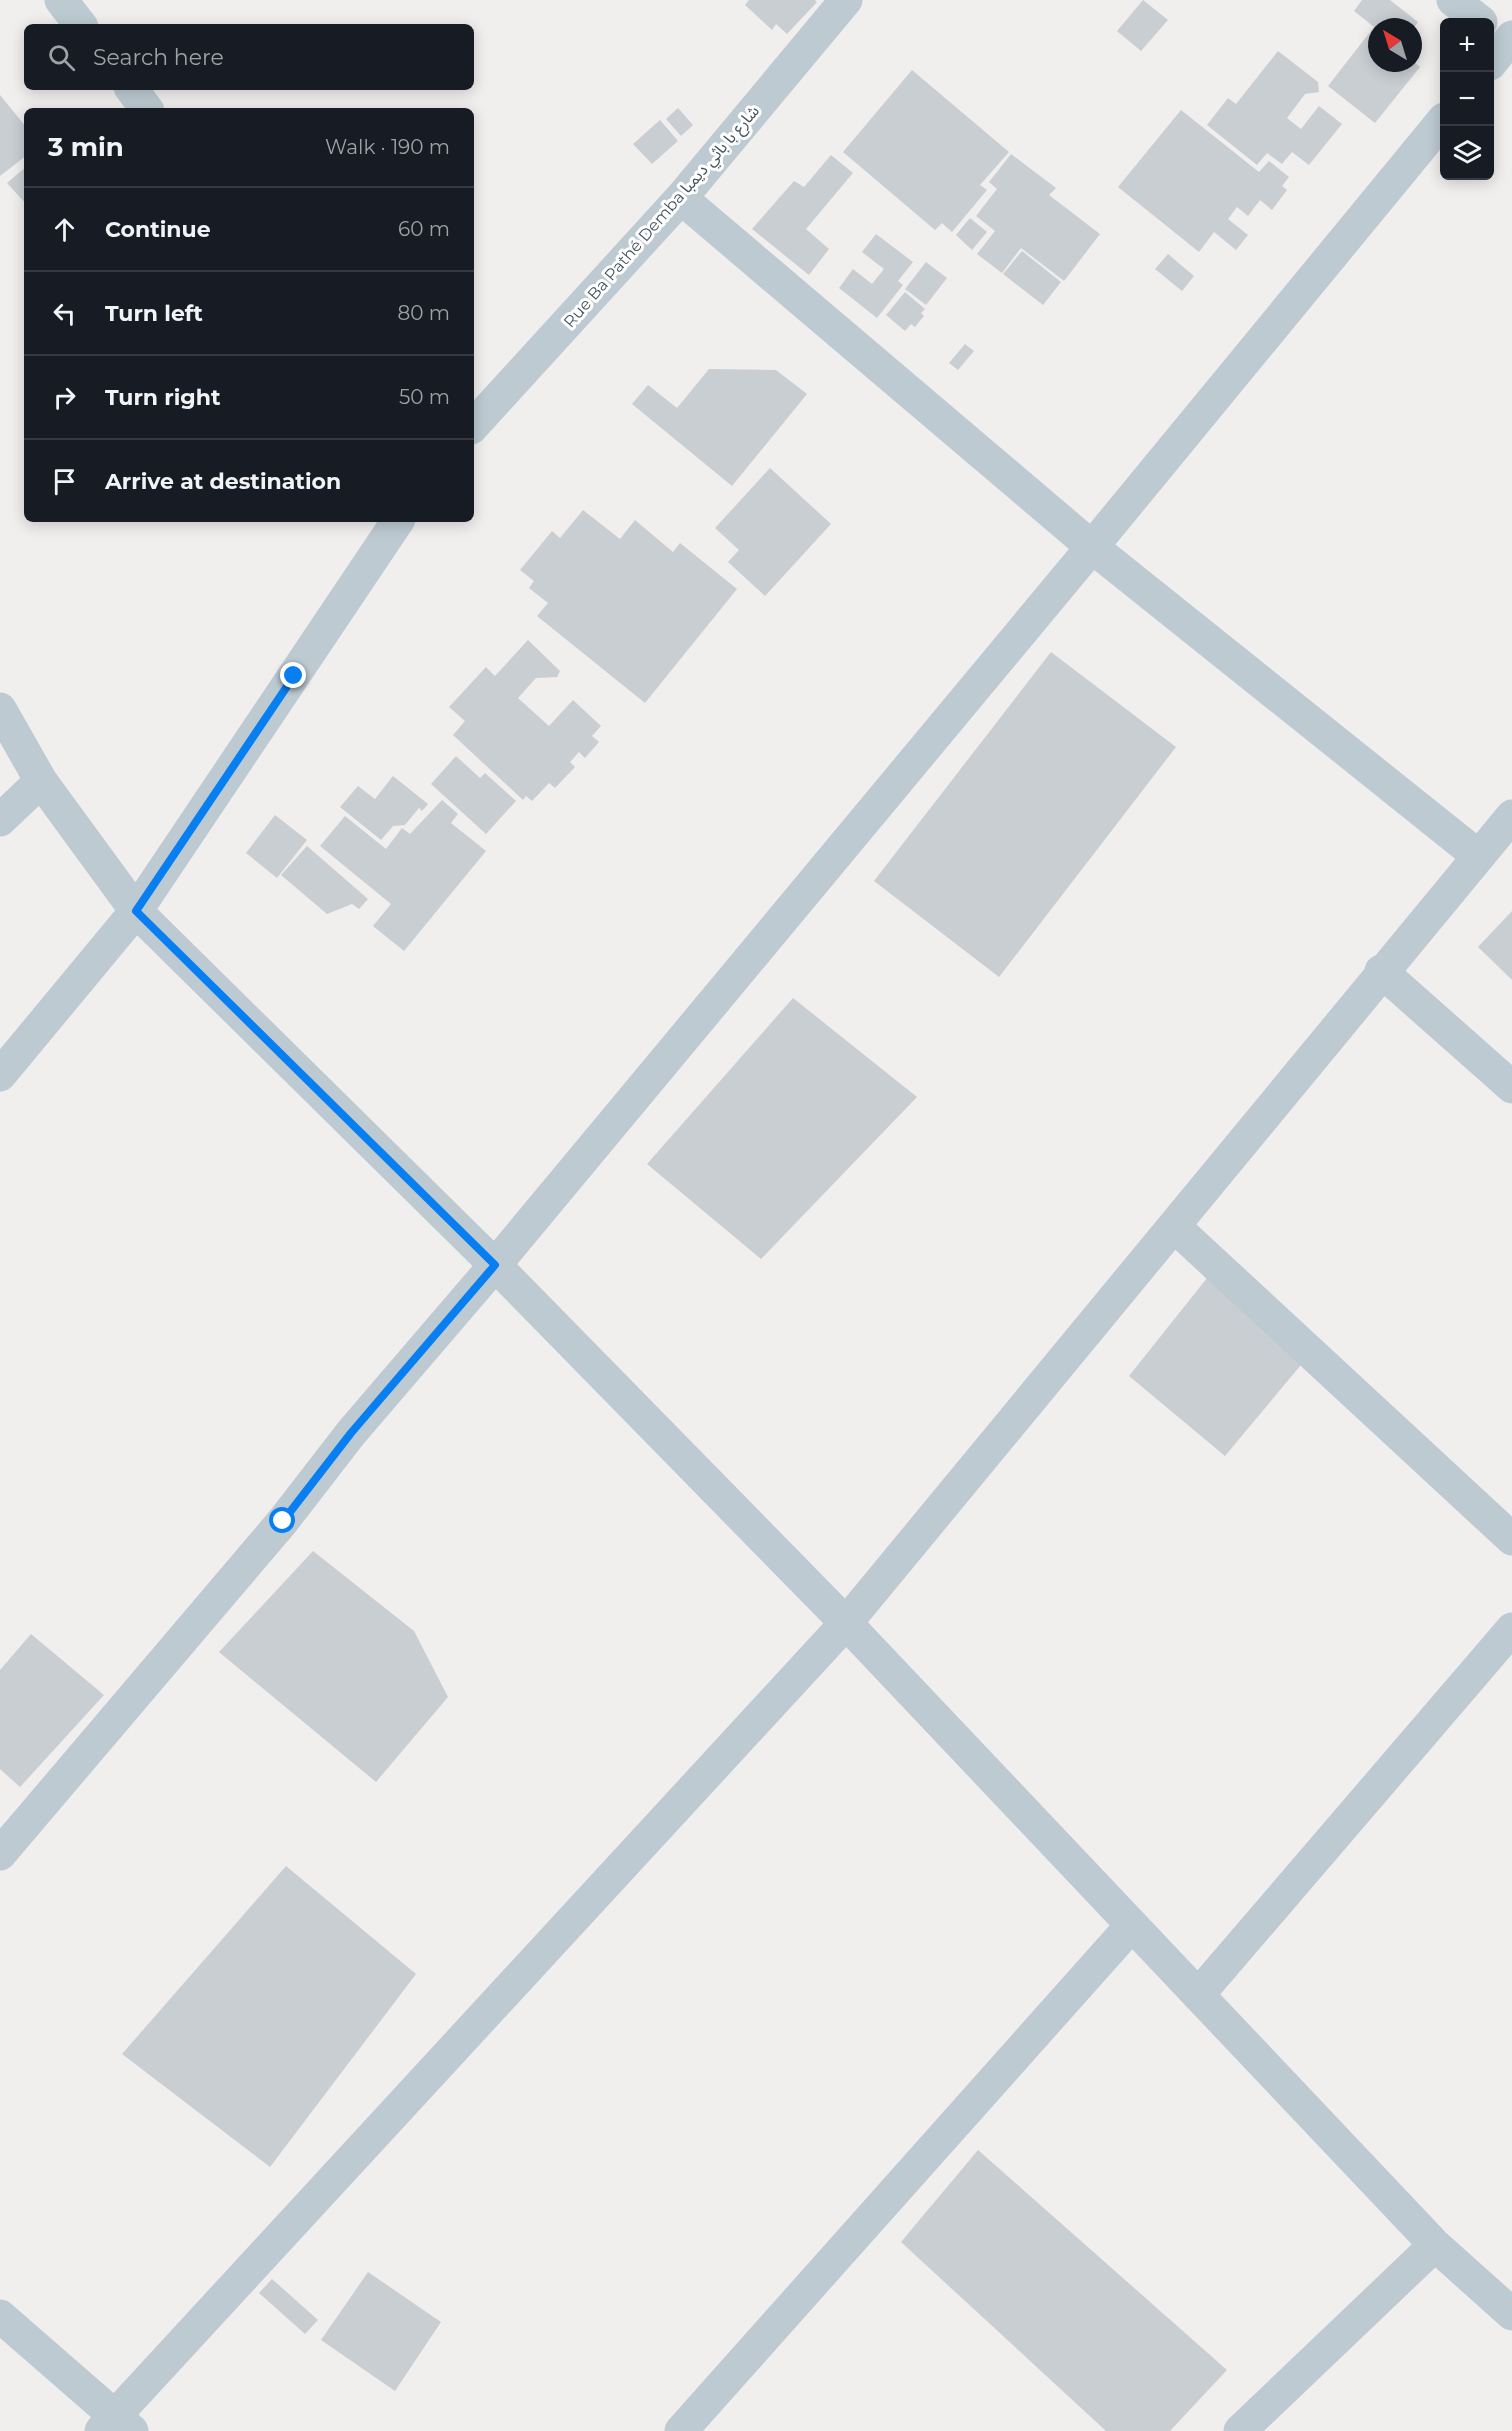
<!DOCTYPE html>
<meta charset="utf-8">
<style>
:root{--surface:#171b24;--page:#242831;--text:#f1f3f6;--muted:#9ea1a6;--line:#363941}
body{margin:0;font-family:Montserrat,"Noto Sans Arabic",sans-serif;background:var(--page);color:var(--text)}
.controls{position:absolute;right:18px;top:18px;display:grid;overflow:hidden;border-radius:9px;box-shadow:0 3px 15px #0003}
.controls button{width:54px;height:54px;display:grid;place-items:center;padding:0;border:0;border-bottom:2px solid var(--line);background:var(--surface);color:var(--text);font:30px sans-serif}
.compass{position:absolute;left:1368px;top:18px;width:54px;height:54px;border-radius:50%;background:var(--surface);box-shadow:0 3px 15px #0003;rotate:322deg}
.stop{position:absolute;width:18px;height:18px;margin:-14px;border:4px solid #087ff0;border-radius:50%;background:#fff}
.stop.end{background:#087ff0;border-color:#fff;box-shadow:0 2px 6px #0008}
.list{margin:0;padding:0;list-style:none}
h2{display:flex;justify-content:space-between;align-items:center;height:78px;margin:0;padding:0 24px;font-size:26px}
h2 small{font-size:20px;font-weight:400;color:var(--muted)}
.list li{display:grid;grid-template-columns:39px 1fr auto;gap:18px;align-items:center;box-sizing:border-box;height:84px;padding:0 24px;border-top:2px solid var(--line)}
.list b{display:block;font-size:22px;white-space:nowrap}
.list em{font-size:20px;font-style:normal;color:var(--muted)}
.icon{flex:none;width:33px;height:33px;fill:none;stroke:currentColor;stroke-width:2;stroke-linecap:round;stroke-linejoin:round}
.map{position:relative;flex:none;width:1512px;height:2431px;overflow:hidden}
.search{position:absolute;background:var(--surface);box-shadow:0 3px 15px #0003;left:24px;top:24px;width:450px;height:66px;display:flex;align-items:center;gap:15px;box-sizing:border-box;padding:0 21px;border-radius:9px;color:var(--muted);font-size:22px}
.panel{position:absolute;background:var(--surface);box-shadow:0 3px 15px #0003;left:24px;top:108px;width:450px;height:414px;border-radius:9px}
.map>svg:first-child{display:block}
.building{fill:#c9ced3}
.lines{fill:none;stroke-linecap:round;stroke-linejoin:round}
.minor{stroke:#bdcad2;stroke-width:33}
.route{stroke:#087ff0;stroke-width:8}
.labels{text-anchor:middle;stroke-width:6;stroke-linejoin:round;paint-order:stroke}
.street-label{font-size:16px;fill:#44535d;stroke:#fff}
</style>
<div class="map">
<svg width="1512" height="2431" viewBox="0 0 1512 2431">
<rect width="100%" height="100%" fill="#f1eeee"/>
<path class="building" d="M749,0H815L817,2L787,34L776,24L772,30L745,5Z
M1143,0L1168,20L1141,51L1117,31Z
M1362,0H1390L1418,22L1413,29L1377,27V63L1413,61L1420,67L1375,123L1328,86L1374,27L1354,11Z
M1278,51L1318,82L1319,92L1305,94L1287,118L1301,129L1319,106L1342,124L1309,165L1292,152L1282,164L1267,153L1257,165L1207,125L1228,98L1236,104Z
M912,70L1009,152L980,185L987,190L952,232L942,223L935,230L843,152Z
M0,95L27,128V155L0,176Z
M678,108L693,125L681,136L666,119Z
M1181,110L1259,172L1269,161L1289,177L1282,186L1287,190L1272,210L1260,200L1248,216L1237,207L1228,219L1248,235L1236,250L1214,232L1199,252L1118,187Z
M660,120L678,141L652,164L633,144Z
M1011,154L1056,188L1049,195L1100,234L1064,281L1021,248L1002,273L977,254L995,231L976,216L997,189L989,182Z
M831,155L853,173L806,229L829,249L809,275L752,229L794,181L804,187Z
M27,166V205L7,183Z
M970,218L987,232L972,250L956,235Z
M876,234L913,262L898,281L903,285L877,318L839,288L853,269L872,284L884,269L862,252Z
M1022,251L1061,282L1043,305L1003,274Z
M1168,254L1194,276L1182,291L1155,269Z
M926,262L947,278L926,305L905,289Z
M905,292L925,309L921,313L924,316L915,327L911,324L905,331L886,315Z
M965,344L974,351L958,370L949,363Z
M709,369L776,370L807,394L732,486L632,404L648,385L677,408Z
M770,468L831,524L765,596L728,562L739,550L715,528Z
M583,510L620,539L635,520L673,552L680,543L737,589L645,703L537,616L548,603L529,588L534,581L520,570L552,531L560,538Z
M528,640L560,671L557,677L536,678L518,698L549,726L573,700L601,726L592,736L599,742L585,758L579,752L570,762L575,767L555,788L549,783L532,801L526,796L523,800L453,735L465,721L449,707L486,667L495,676Z
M1051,652L1176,747L999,977L874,881Z
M456,756L480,778L485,773L516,801L486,834L431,784Z
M393,776L428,804L422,811L419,808L405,825L393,826L381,840L340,807L358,786L375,799Z
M442,800L458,814L451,823L486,851L404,951L373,926L391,904L320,846L345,816L386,849L402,828L410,834Z
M275,815L307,840L277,878L246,853Z
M307,846L368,899L359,909L352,904L327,914L281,875Z
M1512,911V980L1478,947Z
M793,998L917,1097L761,1259L647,1164Z
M1211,1273L1306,1359L1225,1456L1129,1376Z
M313,1551L414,1631L448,1697L376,1782L219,1652Z
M31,1634L104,1695L20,1787L0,1769V1670Z
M286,1866L416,1974L270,2167L122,2054Z
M978,2150L1227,2370L1170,2431H1106L901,2242Z
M368,2272L441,2322L395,2391L321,2340Z
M272,2279L318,2320L305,2334L259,2293Z"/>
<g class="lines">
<path class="minor" d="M61,0L82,27
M1453,0L1481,22
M1490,64L1512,37
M130,87L148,111
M681,198L1092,547L1477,855
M471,428L681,198L846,0
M0,709L41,781L136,911L495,1265L846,1623L1435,2245L1512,2314
M0,820L41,781
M1381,971L1512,1087
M0,1075L136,911L399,519
M1175,1227L1512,1539
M0,1854L283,1521L351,1433L495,1265L1092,547L1444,119
M1198,1995L1512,1629
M0,2316L132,2431
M101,2431L846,1623L1512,816
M681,2431L1132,1925
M1240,2431L1435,2245"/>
</g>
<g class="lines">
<path class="route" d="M283,1521L351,1433L495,1265L136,911L294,676"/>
</g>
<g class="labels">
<g class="street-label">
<text transform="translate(661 216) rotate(-49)" y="6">Rue Ba Pathé Demba شارع با باثي ديمبا</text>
</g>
</g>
</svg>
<div class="controls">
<button>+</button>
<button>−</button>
<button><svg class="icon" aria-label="layers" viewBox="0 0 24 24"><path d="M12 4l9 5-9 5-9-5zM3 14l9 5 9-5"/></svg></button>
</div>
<svg class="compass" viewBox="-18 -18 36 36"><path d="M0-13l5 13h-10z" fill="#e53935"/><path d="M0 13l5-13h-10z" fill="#9ea1a6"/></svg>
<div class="stop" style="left:283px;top:1521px"></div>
<div class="stop end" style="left:294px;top:676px"></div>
<div class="search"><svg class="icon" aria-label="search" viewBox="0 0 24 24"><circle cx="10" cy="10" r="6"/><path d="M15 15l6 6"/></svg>Search here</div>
<section class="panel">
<h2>3 min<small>Walk · 190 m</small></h2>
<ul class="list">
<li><svg class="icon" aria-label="ahead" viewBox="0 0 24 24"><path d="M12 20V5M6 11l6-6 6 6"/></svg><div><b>Continue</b></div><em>60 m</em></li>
<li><svg class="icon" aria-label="left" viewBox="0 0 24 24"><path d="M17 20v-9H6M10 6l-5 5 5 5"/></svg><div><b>Turn left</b></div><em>80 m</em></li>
<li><svg class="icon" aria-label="right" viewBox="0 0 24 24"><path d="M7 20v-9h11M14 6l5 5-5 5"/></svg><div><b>Turn right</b></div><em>50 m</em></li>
<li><svg class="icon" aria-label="arrive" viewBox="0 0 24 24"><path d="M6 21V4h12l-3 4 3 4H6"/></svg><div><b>Arrive at destination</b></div></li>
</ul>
</section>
</div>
